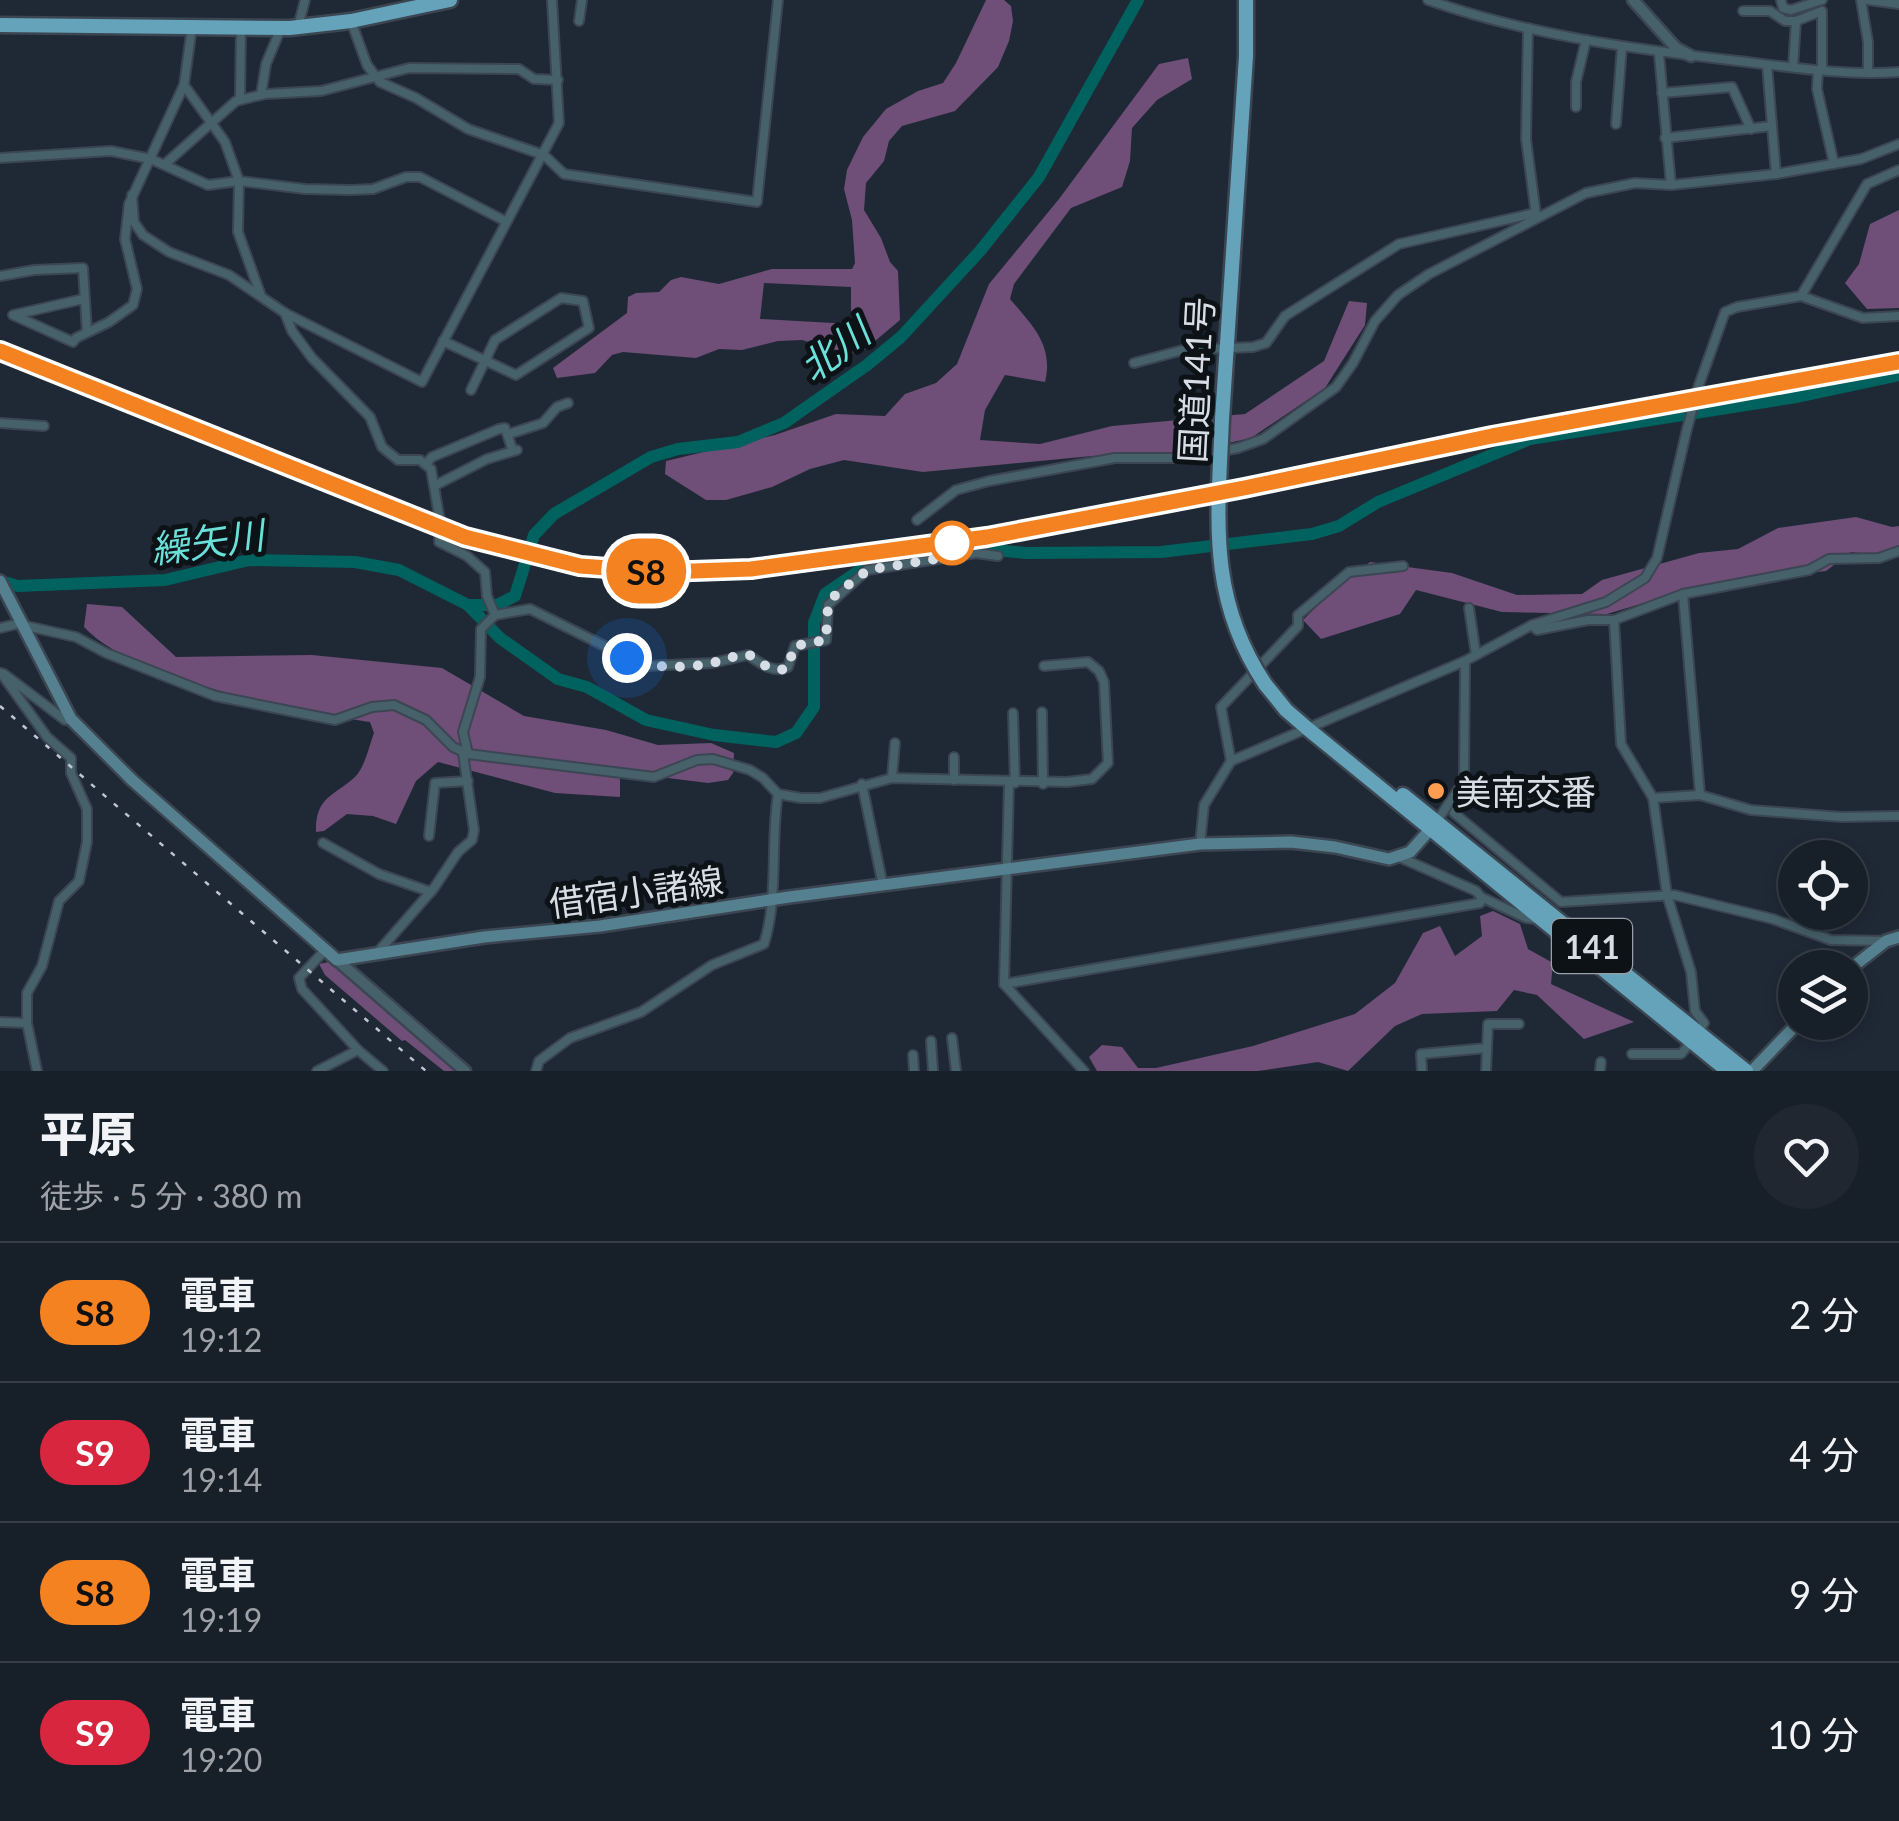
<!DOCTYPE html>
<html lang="ja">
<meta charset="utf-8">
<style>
:root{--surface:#171f28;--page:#202730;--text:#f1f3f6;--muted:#9ea2a8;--line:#363d45}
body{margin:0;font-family:Lato,"Noto Sans JP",sans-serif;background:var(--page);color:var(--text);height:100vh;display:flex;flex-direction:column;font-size:38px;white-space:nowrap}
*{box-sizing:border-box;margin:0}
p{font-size:32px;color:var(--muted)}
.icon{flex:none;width:55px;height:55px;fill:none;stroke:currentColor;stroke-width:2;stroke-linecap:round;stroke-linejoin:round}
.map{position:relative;height:1071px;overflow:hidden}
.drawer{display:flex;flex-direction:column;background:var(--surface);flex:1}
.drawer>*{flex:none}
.badge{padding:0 20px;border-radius:32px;font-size:35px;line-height:65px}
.fabs{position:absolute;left:1778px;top:840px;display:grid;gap:20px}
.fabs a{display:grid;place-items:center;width:90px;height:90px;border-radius:50%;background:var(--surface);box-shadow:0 5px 15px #0003,0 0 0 2px var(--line);font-size:50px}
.you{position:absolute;width:50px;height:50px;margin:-25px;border:8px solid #fff;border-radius:50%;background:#1a73e8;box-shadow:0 0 0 15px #1a73e833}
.map>.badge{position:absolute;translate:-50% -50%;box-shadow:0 0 0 5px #fff}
.round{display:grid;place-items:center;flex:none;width:105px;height:105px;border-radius:52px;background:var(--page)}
.summary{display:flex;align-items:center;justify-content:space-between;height:170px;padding:0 40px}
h1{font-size:48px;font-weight:800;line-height:75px}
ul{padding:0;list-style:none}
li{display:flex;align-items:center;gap:30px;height:140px;padding:0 40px;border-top:2px solid var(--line)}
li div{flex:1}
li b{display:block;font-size:38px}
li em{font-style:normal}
li .badge{min-width:110px;font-weight:700;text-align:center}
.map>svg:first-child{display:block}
.forest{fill:#6f4e78;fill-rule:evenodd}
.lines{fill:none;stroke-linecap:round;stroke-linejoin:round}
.river{stroke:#00625e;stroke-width:12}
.minor-casing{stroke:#3c4652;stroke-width:12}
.tertiary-casing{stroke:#3c4652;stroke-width:15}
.secondary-casing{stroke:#3c4652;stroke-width:16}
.trunk-casing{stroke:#3c4652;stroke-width:19}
.minor{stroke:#46616a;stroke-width:8}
.tertiary{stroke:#46616a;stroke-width:10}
.secondary{stroke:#55808f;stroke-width:11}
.trunk{stroke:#64a3b9;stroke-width:14}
.rail{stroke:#c0c7d0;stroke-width:2.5;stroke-dasharray:5 10;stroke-linecap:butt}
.minor-bridge-casing{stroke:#3c4652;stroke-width:12;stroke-linecap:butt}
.trunk-bridge-casing{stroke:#3c4652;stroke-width:19;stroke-linecap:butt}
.minor-bridge{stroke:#46616a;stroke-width:8}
.trunk-bridge{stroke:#64a3b9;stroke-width:14}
.line-casing{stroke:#fff;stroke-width:22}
.line{stroke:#f58220;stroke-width:15}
.walk{stroke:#d6dde5;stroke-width:10;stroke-dasharray:0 18}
.stop-dot{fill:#fff;stroke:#f58220;stroke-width:5}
.poi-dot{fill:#fc9d52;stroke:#0d1217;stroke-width:4}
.labels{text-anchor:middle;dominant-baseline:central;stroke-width:10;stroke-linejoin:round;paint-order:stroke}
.shield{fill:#0d1217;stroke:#9aa0a7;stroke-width:2.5}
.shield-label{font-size:32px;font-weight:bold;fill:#d6dde5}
.street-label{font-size:35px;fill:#d6dde5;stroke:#0d1217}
.poi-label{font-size:35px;fill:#d6dde5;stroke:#0d1217;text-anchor:start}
.water-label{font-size:38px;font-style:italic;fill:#6ae0d9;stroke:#0d1217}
</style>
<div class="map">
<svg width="1899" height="1071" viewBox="0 0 1899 1071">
<rect width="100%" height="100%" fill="#1f2936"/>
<g class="forest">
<path d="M986,0H1004L1011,6L1013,21L1009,41L998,67L955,111L902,126L889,141L884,161L866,183L864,210L881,238L890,262L898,271L900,320L862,352L850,354L802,340L778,341L742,350L719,349L696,358L623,352L612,355L595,373L557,378L553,368L627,313L628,297L636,293L659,292L671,280L681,277L719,284L772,269H852L855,263L852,220L844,189L847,170L863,137L886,109L918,91L943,83L956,63ZM764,283L851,287V324L760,319Z"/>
<path d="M1188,58L1192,79L1157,100L1132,128L1130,161L1122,187L1071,208L1014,284L1010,299C1032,325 1054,345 1045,382L1005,375L985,410L980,440L1040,444L1112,426L1245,414L1324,361L1349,301L1367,303L1365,325L1325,388L1251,438L1182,453L1092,456L923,472L844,460L810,469L772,487L726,500H706L665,474L666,461L775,435L836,414L885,416L905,394L936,383L957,364L989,284L1059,199L1159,64Z"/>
<polygon points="1899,210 1899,308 1867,309 1845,283 1859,264 1870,224"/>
<polygon points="1856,517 1892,527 1899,526 1899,557 1851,552 1826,571 1704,585 1607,614 1502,612 1416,590 1400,614 1321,639 1303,620 1333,590 1370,562 1452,573 1517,595 1582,594 1602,580 1699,553 1738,549 1778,528"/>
<path d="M87,604L122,607L176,657L312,655L442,668L524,716L606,730L658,745L711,743L734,753L733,773L728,780L708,783L620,772V797L555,793L438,762L416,781L396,824L373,816L347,814L324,831L316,832C315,797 334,796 355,777C365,767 369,746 374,733L370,722C297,710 133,681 84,627Z"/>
<polygon points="1493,911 1520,924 1528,949 1553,963 1551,984 1634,1022 1584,1039 1537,995 1514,990 1497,1011 1422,1014 1395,1026 1348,1071 1318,1062 1258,1071 1097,1071 1089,1057 1102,1045 1122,1047 1138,1068 1156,1068 1253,1046 1355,1014 1395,983 1423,933 1440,926 1455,956 1482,936 1480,916"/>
<polygon points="329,962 333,964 456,1071 444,1071 405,1040 402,1041 325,975 319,964"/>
</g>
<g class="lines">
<g class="river">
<polyline points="0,581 18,586 165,580 249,560 355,562 399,570 468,605 500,638 558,679 587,687 646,720 714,735 776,742 796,733 814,707 814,623 825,594 866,566 975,548 1026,553 1161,552 1312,534 1339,526 1378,502 1530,439 1797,397 1899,375"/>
<polyline points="468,605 497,605 515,596 534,535 554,514 651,457 678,449 738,442 784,423 867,365 901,337 980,251 1039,177 1138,0"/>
</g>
<g class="minor-casing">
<g id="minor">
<path d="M1428,0C1528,35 1633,49 1738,61C1790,67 1846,76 1899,72"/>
<polyline points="1781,0 1783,8 1791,10 1822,0"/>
<polyline points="1861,0 1868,42 1868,73"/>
<polyline points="1868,0 1899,4"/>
<polyline points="1743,11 1770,11 1785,21 1796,21 1822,11 1822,70"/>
<polyline points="351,21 367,65 380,82 416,98 468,129 544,155 564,174 757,202 778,0"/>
<polyline points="579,21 582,0"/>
<polyline points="298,27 305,0"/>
<polyline points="1528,28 1526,139 1536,215"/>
<polyline points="1659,54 1671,185"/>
<polyline points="1767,65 1776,174"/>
<polyline points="1793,67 1796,21"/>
<polyline points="1818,70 1817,89 1834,164"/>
<polyline points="184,85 225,142 239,181 238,232 261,296"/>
<polyline points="1662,93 1732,87 1751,129"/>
<polyline points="261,95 266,64 281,28"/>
<polyline points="240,100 241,27"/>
<polyline points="1576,107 1576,82 1586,40"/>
<polyline points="1616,124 1622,46"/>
<polyline points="1665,138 1772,126"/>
<polyline points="0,158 111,151 151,159 208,185 239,181 305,189 351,190 373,189 406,177 420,177 505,221"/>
<polyline points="165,164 236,101 265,94 321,91 409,68 519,69 534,79 558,80"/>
<polyline points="132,195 134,222 143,235 169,252 229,275 285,313 422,382 559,123 552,0"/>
<polyline points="0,276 34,270 83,268 87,332"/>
<polyline points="1801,296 1863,318 1899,316"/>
<polyline points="83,299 13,315 73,342 76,338 109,322 133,305 137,289 125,239 129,204 184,85 192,27"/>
<polyline points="285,313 292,331 312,358 370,417 382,447 398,460 420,460 431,469 440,521"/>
<polyline points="443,341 516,375 589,328 583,301 561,298 495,340 471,390"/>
<polyline points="1134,363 1183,350 1253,347 1266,343 1285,316 1399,244 1535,213"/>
<polyline points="1699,385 1725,312 1737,307 1801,296 1867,184 1899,170"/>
<polyline points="0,423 44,426"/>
<polyline points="509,434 543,423 557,407 568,403"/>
<polyline points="426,464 432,457 499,429 505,428 513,451"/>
<polyline points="434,486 487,459 517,450"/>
<polyline points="917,520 956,490 989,481 1115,458 1181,458 1206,454 1238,448 1263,439 1336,387 1353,363 1375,321 1398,295 1429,274 1586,193 1635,183 1671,185 1776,174 1861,159 1899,144"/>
<polyline points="440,533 439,542 467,556 485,572 487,596 495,615 481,629 480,677 463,732 468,754"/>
<polyline points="1683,594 1700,795"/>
<polyline points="1469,608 1476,655"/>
<path d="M495,615L530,609L645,666L712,663L748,655C761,663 772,674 788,667L795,646L826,640L828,605L867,570L976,553L998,556"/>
<polyline points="1614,620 1621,744 1653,798 1667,895 1691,972 1695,1011 1704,1023 1698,1032"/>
<polyline points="1532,625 1537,630 1588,620 1614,620 1683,594 1809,570 1829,559 1879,558 1899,551"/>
<polyline points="0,628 17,624 76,637 106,653 215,696 335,720 372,707 394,705 426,720 453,747 468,754 654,777 697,760 713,759 750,770 763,778 778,794 801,798 820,798 892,778 1067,782 1092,779 1108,763 1104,682 1099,671 1088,662 1044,666"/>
<polyline points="1,673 47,737 71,758 71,773 87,809 87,842 79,881 59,901 42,966 27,993 27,1023 37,1071"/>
<polyline points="4,674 65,720 71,719"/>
<polyline points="1042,712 1043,784"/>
<polyline points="1013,713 1015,783"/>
<polyline points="954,757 954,780"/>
<polyline points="1231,761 1221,707 1298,626 1298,615 1349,572 1403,566"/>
<polyline points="892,778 895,743"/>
<polyline points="1464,781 1468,786 1454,813 1561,902 1674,895 1773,919 1831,940 1886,941"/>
<polyline points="1009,783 1004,984 1084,1071"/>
<polyline points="862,784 883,886"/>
<polyline points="1653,798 1700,795 1751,810 1842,817 1899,816"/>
<polyline points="1437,821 1464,781 1465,661 1532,625 1606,602 1645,578 1657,558 1687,429"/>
<polyline points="429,836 435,783 468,781"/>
<polyline points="323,843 379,874 431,892"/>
<polyline points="1200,844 1204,805 1231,761 1465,661"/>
<polyline points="1481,897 1526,918 1537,919"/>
<polyline points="326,949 299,978 302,989 358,1050 383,1071"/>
<polyline points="378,952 434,888 458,852 472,840 474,830 463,753"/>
<polyline points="1004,984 1480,903 1481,897 1476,891 1399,857"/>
<polyline points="0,1022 27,1023"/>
<polyline points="952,1038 956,1071"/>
<polyline points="931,1041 933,1071"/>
<polyline points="1632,1054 1681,1054 1691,1042"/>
<polyline points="913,1055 914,1071"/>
<polyline points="317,1071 358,1050"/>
<path d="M536,1071L539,1061L570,1038L641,1012L712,965L764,944C779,896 770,843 778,794"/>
<polyline points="1422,1071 1421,1054 1487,1048"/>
<polyline points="1486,1071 1488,1024 1519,1024"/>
<polyline points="1600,1071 1601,1062"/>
</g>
</g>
<g class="tertiary-casing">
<g id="tertiary">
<polyline points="1633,0 1676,48 1691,56"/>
<polyline points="337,960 465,1071"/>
</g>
</g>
<g class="secondary-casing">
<g id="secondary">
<polyline points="0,581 71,719 132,780 337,960 484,937 600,926 789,897 1200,844 1291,842 1335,847 1389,859 1410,852 1435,824"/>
<polyline points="1850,969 1886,941 1899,937"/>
<polyline points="1752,1071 1799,1022"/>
</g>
</g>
<g class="trunk-casing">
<g id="trunk">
<polyline points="0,25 290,28 351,21 450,0"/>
<polyline points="1222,419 1246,56 1246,0"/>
<polyline points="1265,684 1286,710 1308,729 1728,1071"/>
<polyline points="1403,795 1746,1071"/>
</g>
</g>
<use href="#minor" class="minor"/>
<use href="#tertiary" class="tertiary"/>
<use href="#secondary" class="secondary"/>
<use href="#trunk" class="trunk"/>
<g class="rail">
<polyline points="0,351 465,537 580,565 664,572 751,569 987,537 1244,488 1492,436 1899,362"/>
<polyline points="0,706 426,1071"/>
</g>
<g class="minor-bridge-casing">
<polyline id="minor-bridge" points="1687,429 1699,385"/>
</g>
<g class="trunk-bridge-casing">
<path id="trunk-bridge" d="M1222,419C1218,518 1207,597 1265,684"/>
</g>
<use href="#minor-bridge" class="minor-bridge"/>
<use href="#trunk-bridge" class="trunk-bridge"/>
</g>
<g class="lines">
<g class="line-casing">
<polyline id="line" points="0,351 465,537 580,566 664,572 751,569 987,537 1244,488 1492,436 1899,362"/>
</g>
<use href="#line" class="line"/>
<path class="walk" d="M627,658C652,669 689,669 716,662C727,659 736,655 748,654C762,663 772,674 788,668L794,646L826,640L828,605L836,594L868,570L954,556L952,543"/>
</g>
<circle class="stop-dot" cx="952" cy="543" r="20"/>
<circle class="poi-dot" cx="1436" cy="791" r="10"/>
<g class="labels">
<rect class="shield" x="1552" y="919" width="80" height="54" rx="8"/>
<g class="shield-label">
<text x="1592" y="946">141</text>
</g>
<g class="street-label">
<text transform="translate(1195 380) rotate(-87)">国道141号</text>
<text transform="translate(636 891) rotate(-8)">借宿小諸線</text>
</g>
<g class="poi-label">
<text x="1456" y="791">美南交番</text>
</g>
<g class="water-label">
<text transform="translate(834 349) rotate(-37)">北川</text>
<text transform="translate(207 541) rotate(-8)">繰矢川</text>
</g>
</g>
</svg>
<div class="fabs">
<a><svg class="icon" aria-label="locate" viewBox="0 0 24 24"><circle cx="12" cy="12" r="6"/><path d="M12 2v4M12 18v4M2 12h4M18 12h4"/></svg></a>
<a><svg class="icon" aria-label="layers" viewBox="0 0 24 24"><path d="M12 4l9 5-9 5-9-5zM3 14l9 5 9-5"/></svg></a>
</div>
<div class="you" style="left:627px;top:658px"></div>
<b class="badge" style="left:646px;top:571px;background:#f58220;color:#111">S8</b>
</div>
<section class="drawer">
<div class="summary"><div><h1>平原</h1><p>徒歩 · 5 分 · 380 m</p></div><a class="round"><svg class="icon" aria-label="heart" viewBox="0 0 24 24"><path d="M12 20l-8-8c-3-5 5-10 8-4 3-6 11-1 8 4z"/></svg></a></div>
<ul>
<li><span class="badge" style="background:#f58220;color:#111">S8</span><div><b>電車</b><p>19:12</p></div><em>2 分</em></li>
<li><span class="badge" style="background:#d7263d;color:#fff">S9</span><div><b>電車</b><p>19:14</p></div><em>4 分</em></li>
<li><span class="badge" style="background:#f58220;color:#111">S8</span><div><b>電車</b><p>19:19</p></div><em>9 分</em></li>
<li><span class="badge" style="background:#d7263d;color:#fff">S9</span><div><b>電車</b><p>19:20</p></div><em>10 分</em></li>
</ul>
</section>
